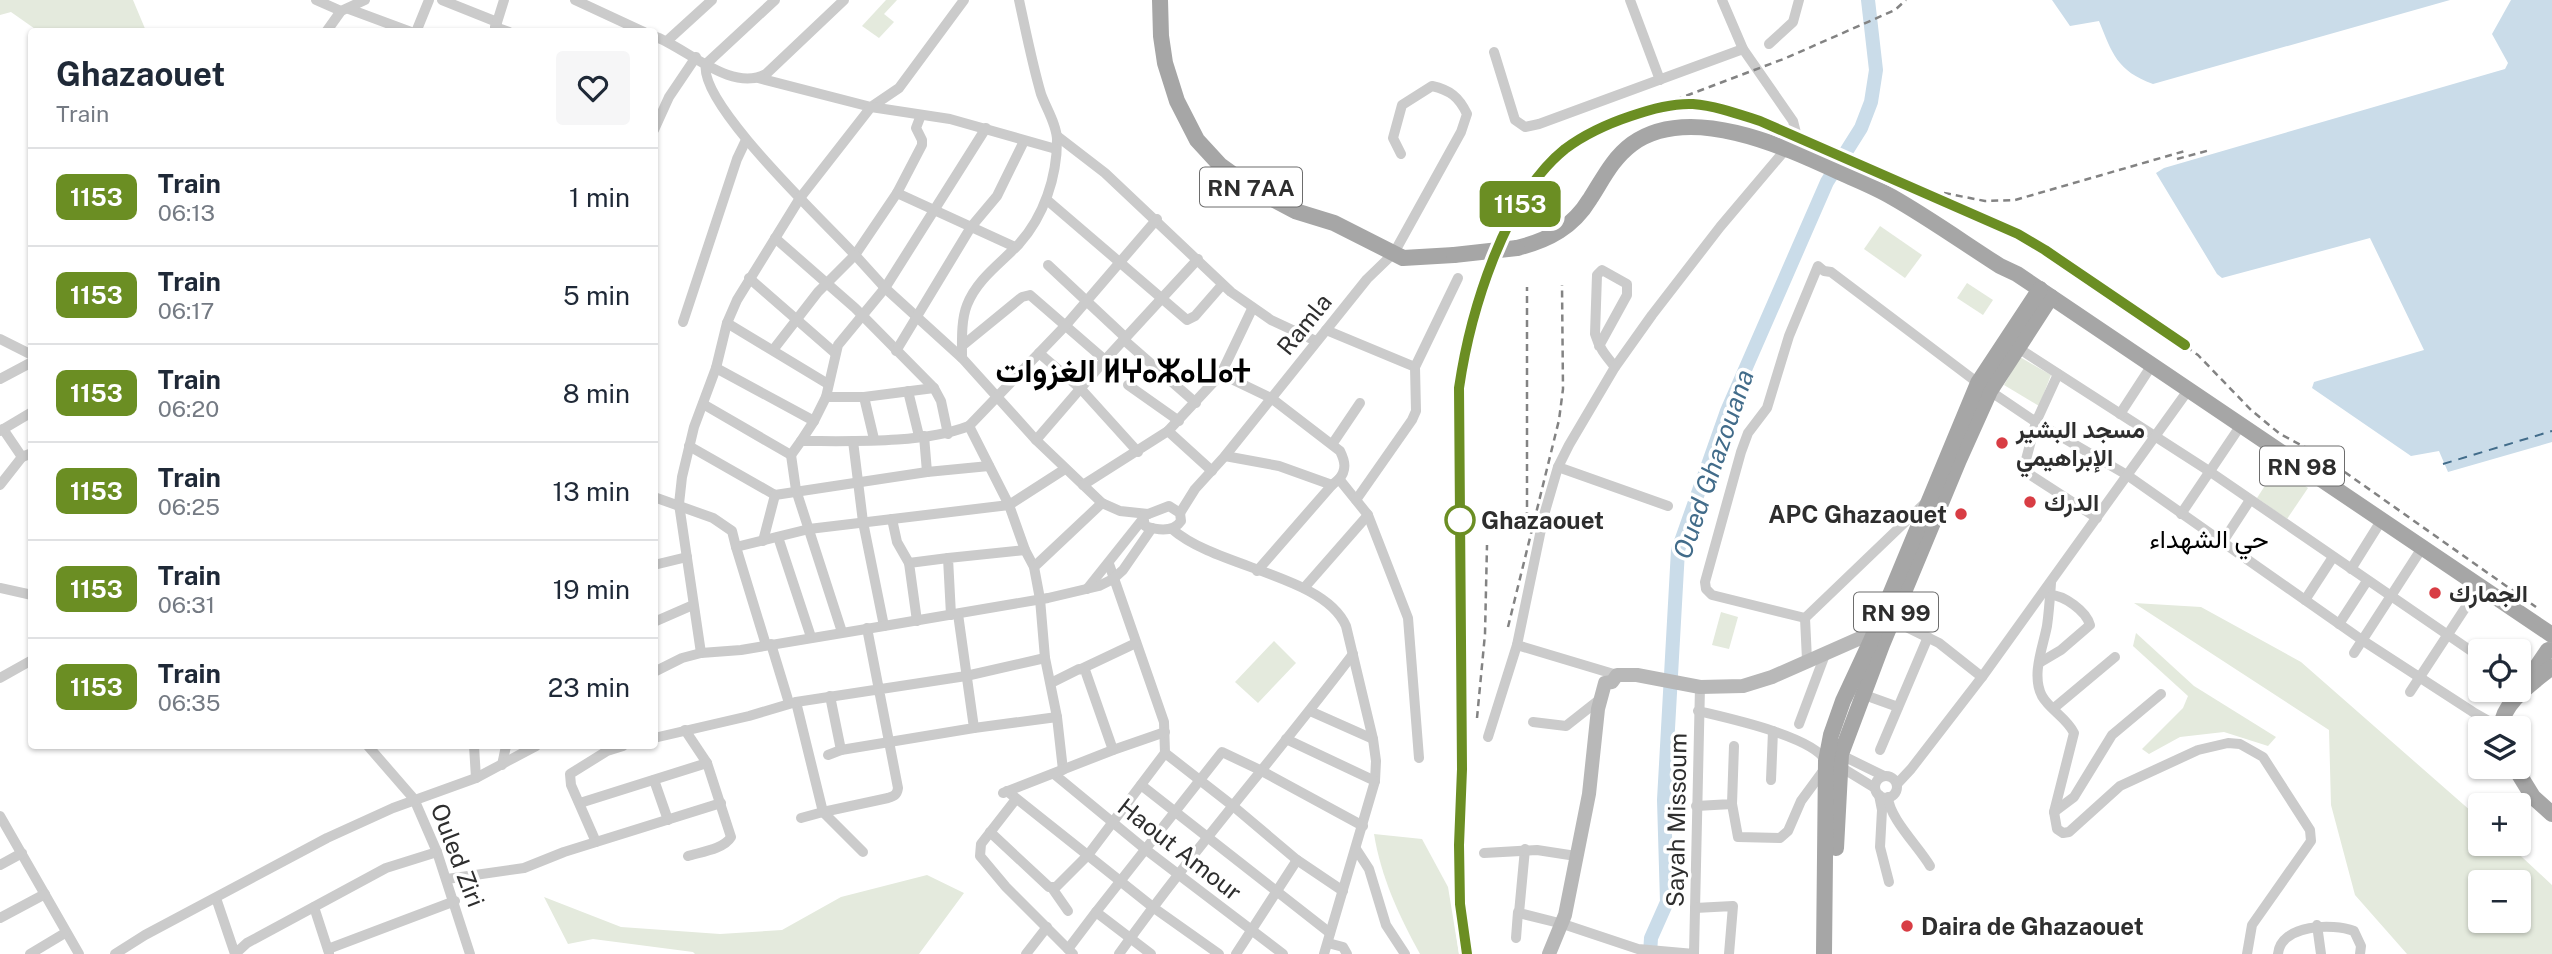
<!DOCTYPE html>
<meta charset="utf-8">
<style>
:root{--surface:#fff;--page:#f6f6f7;--text:#1f2937;--muted:#747a83;--line:#e0e1e3}
body{margin:0;font-family:"Public Sans",Vazirmatn,"Noto Sans Tifinagh",sans-serif;background:var(--page);color:var(--text);height:100vh;display:flex;flex-direction:column;font-size:26px;white-space:nowrap}
*{box-sizing:border-box;margin:0}
p{font-size:23px;color:var(--muted)}
.icon{flex:none;width:38px;height:38px;fill:none;stroke:currentColor;stroke-width:2;stroke-linecap:round;stroke-linejoin:round}
.map{position:relative;flex:1;overflow:hidden}
.sheet{position:absolute;left:28px;top:28px;width:630px;height:721px;display:flex;flex-direction:column;background:var(--surface);border-radius:7px;box-shadow:0 2px 5px #0004}
.sheet>*{flex:none}
.badge{padding:0 14px;border-radius:10px;font-size:24px;line-height:46px}
.tools{position:absolute;left:2468px;top:639px;display:grid;gap:14px}
.tools a{display:grid;place-items:center;width:63px;height:63px;border-radius:7px;background:var(--surface);box-shadow:0 2px 5px #0004;font-size:35px}
.map>.badge{position:absolute;translate:-50% -50%;box-shadow:0 0 0 4px #fff}
.round{display:grid;place-items:center;flex:none;width:74px;height:74px;border-radius:7px;background:var(--page)}
.overview{display:flex;align-items:center;justify-content:space-between;height:119px;padding:0 28px}
h1{font-size:33px;font-weight:700;line-height:52px}
ul{padding:0;list-style:none}
li{display:flex;align-items:center;gap:21px;height:98px;padding:0 28px;border-top:2px solid var(--line)}
li div{flex:1}
li b{display:block;font-size:26px}
li em{font-style:normal}
li .badge{min-width:77px;font-weight:700;text-align:center}
.map>svg:first-child{display:block}
.green{fill:#e4eadd;fill-rule:evenodd}
.water{fill:#cadce9}
.lines{fill:none;stroke-linecap:round;stroke-linejoin:round}
.river{stroke:#cadce9;stroke-width:14}
.ferry{stroke:#426c8a;stroke-width:2;stroke-dasharray:9 7;stroke-linecap:butt}
.minor{stroke:#cbcbcb;stroke-width:10}
.secondary{stroke:#b8b8b8;stroke-width:14}
.primary{stroke:#a6a6a6;stroke-width:16}
.rail{stroke:#838383;stroke-width:2.5;stroke-dasharray:7 5;stroke-linecap:butt}
.primary-bridge{stroke:#a6a6a6;stroke-width:16}
.line-casing{stroke:#fff;stroke-width:16}
.line{stroke:#6b8e23;stroke-width:10}
.poi-dot{fill:#d83d44;stroke:#fff;stroke-width:2.5}
.stop-dot{fill:#fff;stroke:#6b8e23;stroke-width:3.5}
.labels{text-anchor:middle;dominant-baseline:central;stroke-width:7;stroke-linejoin:round;paint-order:stroke}
.shield{fill:#fff;stroke:#6d6d6d;stroke-width:2}
.shield-label{font-size:23px;font-weight:bold;fill:#2e2e2e}
.street-label{font-size:24px;fill:#2e2e2e;stroke:#fff}
.poi-label{font-size:24px;font-weight:bold;fill:#2e2e2e;stroke:#fff;text-anchor:start}
.stop-label{font-size:24px;font-weight:bold;fill:#2e2e2e;stroke:#fff;text-anchor:start}
.water-label{font-size:26px;font-style:italic;fill:#426c8a;stroke:#fff}
.neighbourhood-label{font-size:26px;fill:#000;stroke:#fff}
.district-label{font-size:32px;font-weight:bold;fill:#000;stroke:#fff}
</style>
<div class="map">
<svg width="2552" height="954" viewBox="0 0 2552 954">
<rect width="100%" height="100%" fill="#fff"/>
<g class="green">
<polygon points="0,0 133,0 146,31 38,31 11,12 0,15"/>
<polygon points="886,0 897,0 884,14 894,22 879,38 862,26"/>
<polygon points="1880,226 1922,255 1905,278 1864,249"/>
<polygon points="1967,283 1993,300 1983,315 1957,298"/>
<polygon points="2020,357 2051,375 2039,406 2004,385"/>
<polygon points="2277,467 2308,488 2287,519 2257,498"/>
<path d="M2134,603L2201,607L2301,662L2480,819V844H2508L2552,885V954H2407L2355,895L2331,805L2329,730ZM2480,882H2518V920H2480Z"/>
<polygon points="1721,612 1738,617 1729,649 1712,645"/>
<polygon points="2136,633 2194,686 2276,737 2268,746 2224,732 2180,737 2149,754 2142,749 2183,708 2188,696 2133,646"/>
<polygon points="1274,641 1296,663 1258,703 1235,682"/>
<path d="M1374,834L1422,839L1448,887L1459,954H1420C1399,916 1381,877 1374,834Z"/>
<polygon points="927,875 964,893 919,954 695,954 693,952 593,939 568,944 544,897 621,927 720,934 782,930 841,897"/>
</g>
<g class="water">
<path d="M2052,0H2450L2153,84C2117,71 2112,53 2099,21L2070,26Z"/>
<polygon points="2511,0 2552,0 2552,442 2448,472 2439,451 2411,456 2312,388 2314,382 2424,350 2370,238 2222,278 2217,274 2156,173 2164,168 2505,69 2508,63 2492,34"/>
</g>
<g class="lines">
<polyline class="river" points="1650,954 1651,938 1667,902 1664,800 1678,550 1727,411 1827,182 1861,128 1871,102 1876,70 1868,0"/>
<polyline class="ferry" points="2443,464 2552,431"/>
<g class="minor">
<polyline points="316,0 341,11"/>
<polyline points="442,0 497,22"/>
<polyline points="575,0 644,32"/>
<path d="M775,0L706,64C697,103 826,223 855,255L897,193"/>
<polyline points="1630,0 1660,80"/>
<polyline points="1722,0 1743,49 1793,121 1797,137 1788,150"/>
<polyline points="349,9 411,32"/>
<polyline points="495,27 509,32"/>
<polyline points="326,32 341,11 365,0"/>
<polyline points="416,32 429,0"/>
<polyline points="494,32 504,0"/>
<path d="M654,36C687,48 731,93 766,74L844,0"/>
<polyline points="667,41 712,0"/>
<polyline points="1769,44 1793,22 1799,0"/>
<polyline points="1494,52 1515,120 1525,127 1539,124 1743,49"/>
<polyline points="758,78 871,107 899,88 964,0"/>
<polyline points="921,115 916,128 922,140 922,145 897,193 1015,247"/>
<polyline points="654,130 669,97 696,57"/>
<polyline points="1057,136 1105,173 1231,292 1271,320 1316,341"/>
<polyline points="1047,200 1187,320 1195,316 1222,285"/>
<polyline points="775,238 855,308 934,388 941,401 948,434"/>
<polyline points="1048,265 1126,338"/>
<polyline points="749,278 835,353"/>
<path d="M1252,309L1221,374L1271,398L1340,451C1345,461 1347,470 1339,479L1368,515L1408,618L1419,758"/>
<polyline points="683,322 737,159 746,140"/>
<polyline points="727,323 828,384"/>
<polyline points="1326,330 1415,367"/>
<polyline points="0,339 32,355"/>
<polyline points="1124,340 1196,403"/>
<polyline points="962,346 1022,297 1030,295 1105,360"/>
<path d="M1599,346L1627,295V284L1602,270L1597,275L1595,334C1599,348 1606,356 1615,367"/>
<polyline points="2015,346 2209,471 2480,657"/>
<polyline points="773,350 818,292 855,255 885,288 962,358 1036,440 1102,503 1120,511 1148,514"/>
<polyline points="896,351 971,227 997,196 1024,141"/>
<polyline points="1039,353 1081,389 1138,452"/>
<path d="M962,358C962,341 961,320 967,305C977,279 1001,263 1019,244C1044,216 1057,177 1057,140C1057,125 1046,108 1041,94C1032,63 1026,32 1019,0"/>
<polyline points="716,368 814,421"/>
<polyline points="2058,374 2036,422 2024,467 2029,474 2097,518"/>
<polyline points="0,379 32,362"/>
<polyline points="1128,385 1179,421"/>
<polyline points="908,391 919,436"/>
<polyline points="826,397 864,397 934,388"/>
<polyline points="864,397 874,439"/>
<path d="M703,404L791,455L801,441C852,441 922,444 969,426L1009,505L1025,550L1034,567"/>
<polyline points="2120,414 2148,371"/>
<polyline points="969,426 1066,325 1157,219"/>
<polyline points="3,429 22,457"/>
<polyline points="0,431 32,412"/>
<polyline points="1168,431 1221,374"/>
<polyline points="924,436 927,472"/>
<polyline points="1036,440 1105,360 1198,259"/>
<polyline points="801,441 814,421 826,397 838,345 885,288 986,128"/>
<polyline points="853,441 863,522 884,626"/>
<polyline points="1333,443 1360,403"/>
<polyline points="689,446 775,495 927,472 989,466"/>
<polyline points="791,455 796,490 842,632"/>
<polyline points="1225,456 1279,466 1332,485 1339,479"/>
<polyline points="1558,467 1668,506"/>
<polyline points="0,485 22,457 32,453"/>
<polyline points="1083,485 1168,431 1212,471"/>
<polyline points="654,497 713,518 732,531 736,547 809,529 1009,505 1065,469"/>
<polyline points="1356,500 1412,420 1416,411 1415,367 1458,278"/>
<path d="M1169,506L1180,513L1181,521C1173,533 1157,530 1145,526L1143,516Z"/>
<path d="M1180,513L1195,489L1225,456L1367,279L1394,253L1461,132L1467,114C1459,97 1450,90 1432,86L1402,105L1393,138L1401,154"/>
<polyline points="2181,514 2241,425"/>
<polyline points="892,519 897,542 909,563"/>
<path d="M1172,529C1216,568 1324,575 1346,626L1373,739L1376,761L1375,781L1324,954"/>
<polyline points="778,537 811,637"/>
<polyline points="763,541 775,495"/>
<polyline points="2222,543 2250,500"/>
<polyline points="736,547 766,645"/>
<polyline points="1109,564 1164,722 1165,753 1233,806 1297,860 1343,891"/>
<polyline points="654,565 687,557"/>
<polyline points="2351,569 2381,521"/>
<polyline points="1257,571 1332,485"/>
<path d="M2051,583C2050,597 2049,612 2047,626C2043,647 2031,675 2042,696C2050,710 2067,718 2074,733L2054,812L2057,829L2063,833L2069,832L2120,786L2198,750L2228,743L2240,744L2263,757L2310,830L2311,841L2252,925L2247,954"/>
<polyline points="0,588 32,595"/>
<polyline points="1304,588 1368,515"/>
<polyline points="1087,589 1142,520"/>
<polyline points="2305,600 2333,557"/>
<polyline points="951,615 948,558 1025,550"/>
<polyline points="1805,618 1712,595 1706,589 1705,582 1741,452 1748,433 1767,408 1789,336 1818,266 1824,271 1831,272 1978,383 2036,422 2127,475 2362,640 2473,712 2501,728"/>
<polyline points="1892,620 1939,643 1982,677"/>
<polyline points="917,621 909,563 948,558"/>
<polyline points="654,622 693,605"/>
<polyline points="2339,624 2367,581"/>
<path d="M867,628L898,788C897,795 894,796 888,798L823,812L796,702L966,676L1045,658"/>
<polyline points="771,644 789,703"/>
<polyline points="701,653 679,504 682,477 694,427 716,368 727,323 737,300 800,198 871,107 950,119 1056,149"/>
<polyline points="2354,653 2422,548"/>
<polyline points="1807,660 1805,618 1925,503"/>
<path d="M2039,663L2061,650L2090,625C2086,611 2064,595 2050,595"/>
<polyline points="1081,669 1136,643"/>
<polyline points="654,672 682,658 701,653 741,650 884,626 1048,598 1099,586 1113,579 1123,570 1152,528"/>
<polyline points="1617,675 1517,645 1544,515 1558,467 1569,445 1615,367 1652,315 1720,227 1786,149"/>
<polyline points="0,678 32,660"/>
<polyline points="1051,683 1079,669 1085,670 1113,750 1165,732"/>
<polyline points="2410,692 2479,587"/>
<polyline points="1859,693 1898,707"/>
<polyline points="830,696 841,750"/>
<polyline points="2054,708 2115,657"/>
<polyline points="1310,711 1373,739"/>
<path d="M1698,711C1727,718 1812,736 1826,761L1839,766L1875,788"/>
<polyline points="1533,722 1566,726 1599,700"/>
<polyline points="1799,724 1826,652"/>
<polyline points="974,728 1057,717"/>
<path d="M685,730L707,763L731,837C724,849 701,852 688,856"/>
<polyline points="1488,737 1517,645"/>
<polyline points="654,738 749,716 796,702"/>
<polyline points="1286,739 1375,781"/>
<polyline points="368,746 414,799 437,852 470,954"/>
<polyline points="474,746 476,778"/>
<polyline points="1880,750 1928,637"/>
<polyline points="1837,753 1884,776"/>
<polyline points="828,755 841,750 974,728 958,614"/>
<polyline points="502,765 506,746"/>
<polyline points="1063,770 1057,717 1045,658 1040,599 1034,567 1102,503"/>
<polyline points="1054,774 1145,849 1283,954"/>
<circle cx="1886" cy="787" r="11"/>
<polyline points="654,780 668,820"/>
<polyline points="1771,780 1773,731"/>
<polyline points="1897,784 1911,769 1982,677 2189,389"/>
<polyline points="1141,785 1330,933"/>
<polyline points="1007,791 1154,908 1219,954"/>
<polyline points="1003,793 1113,750"/>
<polyline points="1879,795 1882,810 1880,847 1889,882"/>
<path d="M1888,797C1889,818 1919,847 1930,866"/>
<polyline points="1016,799 981,844 980,856 1006,887 1073,954"/>
<polyline points="580,803 707,763"/>
<polyline points="1732,804 1738,837 1780,838 1788,831 1801,801 1826,767"/>
<polyline points="1696,806 1732,804 1734,746"/>
<polyline points="2054,812 2074,797 2112,735 2161,694"/>
<polyline points="0,816 79,954"/>
<polyline points="801,818 823,812 863,852"/>
<polyline points="990,832 1049,887 1056,887 1088,855 1165,753"/>
<polyline points="596,842 571,785 570,774 607,751 623,746"/>
<polyline points="1356,849 1369,869 1386,925 1405,954"/>
<polyline points="1525,849 1519,913 1563,924 1638,949 1694,954 1700,687"/>
<polyline points="1484,853 1537,850 1576,856"/>
<polyline points="0,865 22,853"/>
<polyline points="447,879 524,868 564,852 721,803"/>
<polyline points="1052,888 1068,911"/>
<polyline points="216,898 235,954 247,943 386,868 437,852"/>
<polyline points="314,907 329,953"/>
<polyline points="1695,908 1733,906 1729,954"/>
<polyline points="0,918 45,894"/>
<polyline points="2317,925 2321,954"/>
<polyline points="1516,938 1518,912"/>
<polyline points="1328,943 1343,947 1347,954"/>
<polyline points="328,949 455,901"/>
<polyline points="1068,949 1096,912"/>
<polyline points="30,954 65,933"/>
<polyline points="115,954 145,935 327,838 393,808 476,778 536,746"/>
<polyline points="1026,954 1047,927"/>
<path d="M1119,954C1192,851 1277,755 1353,654"/>
<polyline points="1151,954 1096,912 1222,752 1260,770 1363,826"/>
<polyline points="1236,954 1297,860"/>
<path d="M2278,954C2281,924 2333,923 2354,931L2361,946L2360,954"/>
</g>
<polyline class="secondary" points="1549,954 1565,915 1589,794 1598,709 1605,683 1612,682 1617,675 1637,675 1700,687 1743,686 1772,677 1874,632 1880,633"/>
<g class="primary">
<polyline points="1160,0 1161,36 1165,63 1177,101 1197,140 1220,165 1252,188 1295,211 1334,223 1403,258 1454,255"/>
<path d="M1517,248C1549,240 1573,227 1590,199C1603,179 1612,159 1632,144C1689,103 1783,146 1839,172C1857,180 1875,187 1892,197C1929,218 1964,243 2000,266L2017,274L2552,635"/>
<polyline points="2529,678 2548,650"/>
<path d="M2501,728C2502,702 2534,682 2552,667"/>
<polyline points="2514,766 2533,797 2552,814"/>
<polyline points="1836,848 1841,754 1882,645 1959,460 1990,391 2051,297"/>
<polyline points="1824,954 1826,761 1831,735 1843,701 1870,643 1978,383 2040,289"/>
</g>
<g class="rail">
<polyline points="1675,100 1786,58 1895,10 1906,0"/>
<polyline points="2177,159 2210,150"/>
<polyline points="1944,193 1985,201 2015,200 2185,151"/>
<polyline points="1527,531 1527,287"/>
<polyline points="1508,627 1559,420 1563,389 1562,285"/>
<polyline points="1477,718 1485,634 1487,545"/>
<path d="M1467,954L1460,904L1459,845L1462,769L1459,388C1470,313 1503,199 1565,150C1584,134 1607,124 1630,116C1650,109 1671,103 1693,104C1750,107 1815,144 1866,167C1926,194 1987,218 2045,249L2198,355L2251,410L2280,434L2322,456L2536,607"/>
</g>
<polyline class="primary-bridge" points="1454,255 1517,248"/>
</g>
<g class="lines">
<g class="line-casing">
<path id="line" d="M1467,954L1460,904L1459,845L1462,769L1459,388C1470,313 1504,198 1565,149C1585,134 1607,124 1631,116C1651,109 1672,103 1693,104C1716,106 1738,114 1760,121L2018,234L2045,250L2185,345"/>
</g>
<use href="#line" class="line"/>
</g>
<g class="poi-dot">
<circle cx="2002" cy="443" r="7"/>
<circle cx="2030" cy="502" r="7"/>
<circle cx="1961" cy="514" r="7"/>
<circle cx="2435" cy="593" r="7"/>
<circle cx="1907" cy="926" r="7"/>
</g>
<circle class="stop-dot" cx="1460" cy="520" r="14"/>
<g class="labels">
<g class="shield">
<rect x="1200" y="167.5" width="102" height="39" rx="5"/>
<rect x="2260" y="446.5" width="84" height="39" rx="5"/>
<rect x="1854" y="592.5" width="84" height="39" rx="5"/>
</g>
<g class="shield-label">
<text x="1251" y="187">RN 7AA</text>
<text x="2302" y="466">RN 98</text>
<text x="1896" y="612">RN 99</text>
</g>
<g class="street-label">
<text transform="translate(1304 324) rotate(-51)">Ramla</text>
<text transform="translate(1676 820) rotate(-89)">Sayah Missoum</text>
<text transform="translate(1180 849) rotate(38)">Haout Amour</text>
<text transform="translate(458 855) rotate(69)">Ouled Ziri</text>
</g>
<g class="poi-label">
<text x="2016" y="429">مسجد البشير<tspan x="2016" dy="28">الإبراهيمي</tspan></text>
<text x="2044" y="502">الدرك</text>
<text x="1947" y="514" text-anchor="end">APC Ghazaouet</text>
<text x="2449" y="593">الجمارك</text>
<text x="1921" y="926">Daira de Ghazaouet</text>
</g>
<g class="stop-label">
<text x="1481" y="520">Ghazaouet</text>
</g>
<g class="water-label">
<text transform="translate(1713 464) rotate(-71)">Oued Ghazouana</text>
</g>
<g class="neighbourhood-label">
<text x="2209" y="538">حي الشهداء</text>
</g>
<g class="district-label">
<text x="1123" y="370">الغزوات ⵍⵖⴰⵣⴰⵡⴰⵜ</text>
</g>
</g>
</svg>
<div class="tools">
<a><svg class="icon" aria-label="locate" viewBox="0 0 24 24"><circle cx="12" cy="12" r="6"/><path d="M12 2v4M12 18v4M2 12h4M18 12h4"/></svg></a>
<a><svg class="icon" aria-label="layers" viewBox="0 0 24 24"><path d="M12 4l9 5-9 5-9-5zM3 14l9 5 9-5"/></svg></a>
<a>+</a>
<a>−</a>
</div>
<b class="badge" style="left:1520px;top:204px;background:#6b8e23;color:#fff">1153</b>
<section class="sheet">
<div class="overview"><div><h1>Ghazaouet</h1><p>Train</p></div><a class="round"><svg class="icon" aria-label="heart" viewBox="0 0 24 24"><path d="M12 20l-8-8c-3-5 5-10 8-4 3-6 11-1 8 4z"/></svg></a></div>
<ul>
<li><span class="badge" style="background:#6b8e23;color:#fff">1153</span><div><b>Train</b><p>06:13</p></div><em>1 min</em></li>
<li><span class="badge" style="background:#6b8e23;color:#fff">1153</span><div><b>Train</b><p>06:17</p></div><em>5 min</em></li>
<li><span class="badge" style="background:#6b8e23;color:#fff">1153</span><div><b>Train</b><p>06:20</p></div><em>8 min</em></li>
<li><span class="badge" style="background:#6b8e23;color:#fff">1153</span><div><b>Train</b><p>06:25</p></div><em>13 min</em></li>
<li><span class="badge" style="background:#6b8e23;color:#fff">1153</span><div><b>Train</b><p>06:31</p></div><em>19 min</em></li>
<li><span class="badge" style="background:#6b8e23;color:#fff">1153</span><div><b>Train</b><p>06:35</p></div><em>23 min</em></li>
</ul>
</section>
</div>
